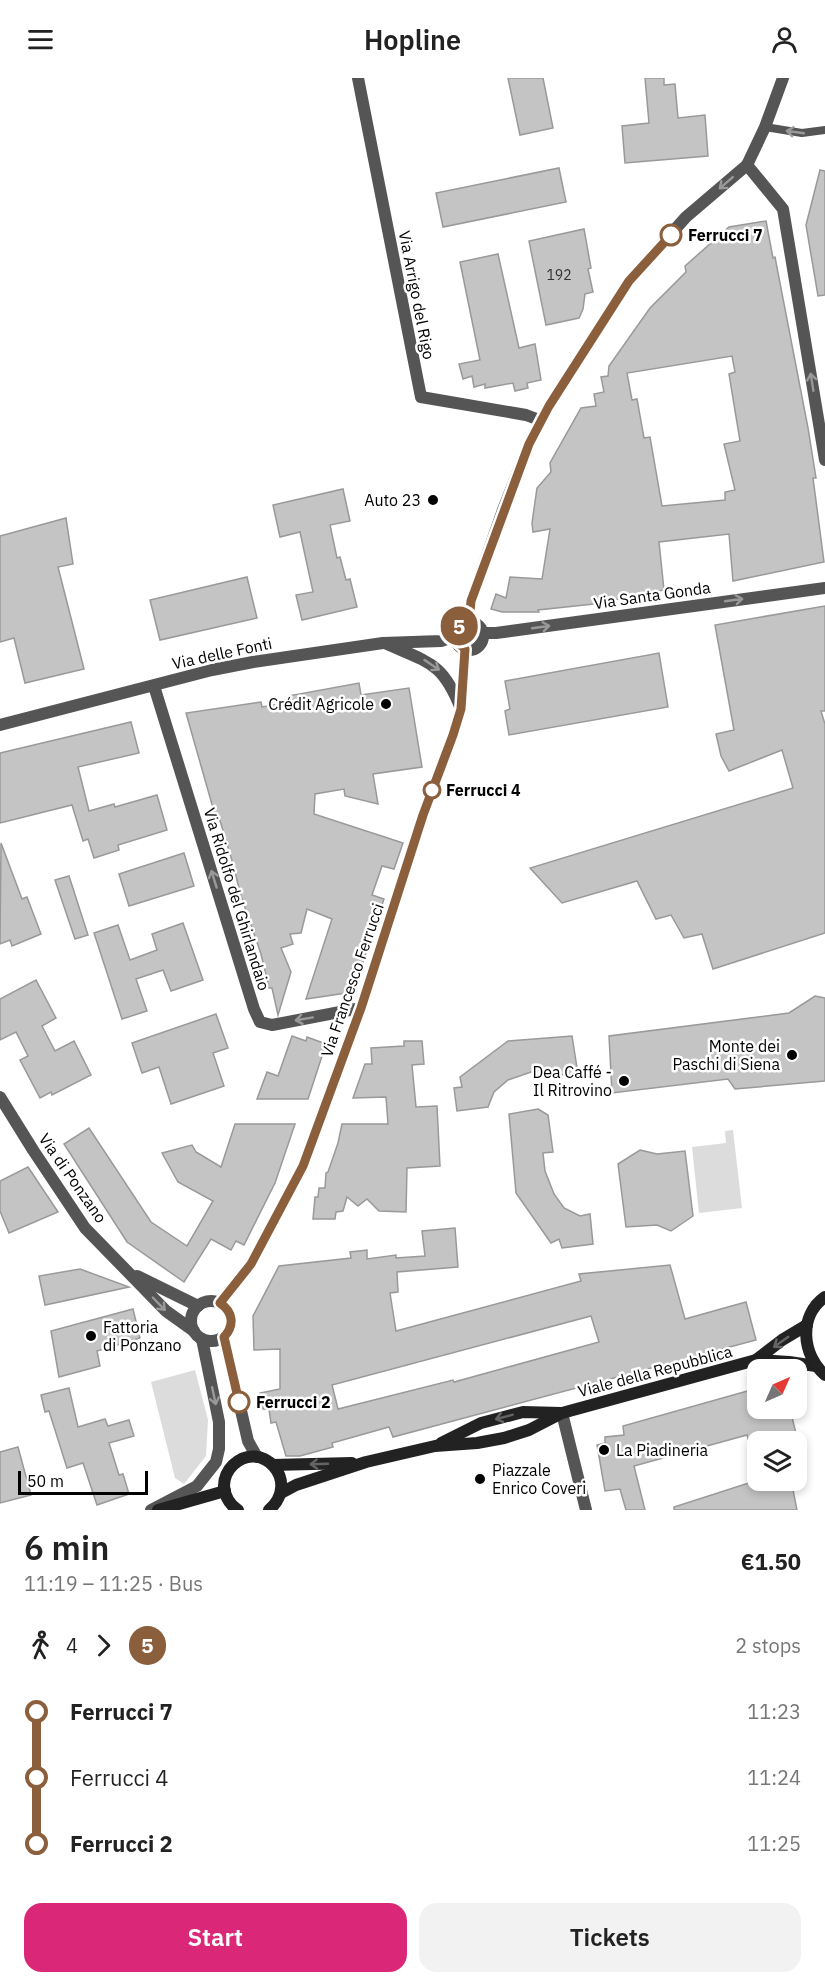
<!DOCTYPE html>
<meta charset="utf-8">
<style>
:root{--surface:#fff;--page:#f2f2f2;--text:#222;--muted:#767676;--accent:#db2777}
body{margin:0;font-family:"IBM Plex Sans",sans-serif;background:var(--page);color:var(--text);height:100vh;display:flex;flex-direction:column;font-size:22px;white-space:nowrap}
*{box-sizing:border-box;margin:0}
p{font-size:20px;color:var(--muted)}
.icon{flex:none;width:33px;height:33px;fill:none;stroke:currentColor;stroke-width:2;stroke-linecap:round;stroke-linejoin:round}
.map{position:relative;height:1432px;overflow:hidden}
.sheet{display:flex;flex-direction:column;background:var(--surface);flex:1}
.sheet>*{flex:none}
.badge{padding:0 12px;border-radius:20px;font-size:21px;line-height:39px}
.needle{width:39px;rotate:45deg}
.controls{position:absolute;left:747px;top:1281px;display:grid;gap:12px}
.controls a{display:grid;place-items:center;width:60px;height:60px;border-radius:12px;background:var(--surface);box-shadow:0 3px 9px #0003;font-size:30px}
.scale{position:absolute;left:18px;bottom:15px;width:130px;box-sizing:border-box;padding-left:6px;border:3px solid #000;border-top:0;font-size:16px;line-height:21px;white-space:nowrap;color:#000;-webkit-text-stroke:4px #fff;paint-order:stroke}
.map>.badge{position:absolute;translate:-50% -50%;box-shadow:0 0 0 3px #fff}
.legs{display:flex;align-items:center;gap:9px;height:66px;padding:0 24px;font-size:20px}
.legs p{margin-inline-start:auto}
.headline{display:flex;align-items:center;justify-content:space-between;height:102px;padding:0 24px}
h1{font-size:33px;font-weight:600;line-height:45px}
.cta{display:flex;gap:12px;margin-top:auto;padding:12px 24px}
.cta a{flex:1;height:69px;border-radius:18px;background:var(--accent);color:#fff;font-size:24px;font-weight:600;line-height:69px;text-align:center}
.cta a+a{background:var(--page);color:var(--text)}
ul{padding:0 24px;list-style:none}
li{display:flex;align-items:center;gap:21px;height:66px;font-size:22px}
li i{display:grid;place-items:center;width:9px;height:100%;margin:0 8px;background:currentColor}
li i::after{content:'';width:15px;height:15px;margin:-8px;border:4px solid;border-radius:50%;background:var(--surface)}
li p{margin-inline-start:auto}
li:first-child i{background:linear-gradient(#0000 50%,currentColor 0)}
li:last-child i{background:linear-gradient(currentColor 50%,#0000 0)}
header{display:flex;justify-content:space-between;align-items:center;height:78px;padding:0 24px;background:var(--surface);font-size:27px;font-weight:600}
.map>svg:first-child{display:block}
.green{fill:#dcdcdc}
.building{fill:#c4c4c4;stroke:#999;stroke-width:1.5;fill-rule:evenodd}
.lines{fill:none;stroke-linecap:round;stroke-linejoin:round}
.service{stroke:#555;stroke-width:8}
.minor{stroke:#555;stroke-width:12}
.tertiary{stroke:#555;stroke-width:12}
.secondary{stroke:#222;stroke-width:12}
.oneway{stroke:#999}
.oneway2{stroke:#646464}
.line-1-casing{stroke:#fff;stroke-width:14}
.line-1{stroke:#8b5e3c;stroke-width:9}
.stop-1-dot{fill:#fff;stroke:#8b5e3c;stroke-width:3}
.poi-dot{fill:#000;stroke:#fff;stroke-width:2}
.labels{text-anchor:middle;dominant-baseline:central;stroke-width:5;stroke-linejoin:round;paint-order:stroke}
.number-label{font-size:14px;fill:#313131}
.stop-label{font-size:16px;font-weight:bold;fill:#000;stroke:#fff;text-anchor:start}
.street-label{font-size:16px;fill:#000;stroke:#fff}
.poi-label{font-size:16px;fill:#000;stroke:#fff;text-anchor:end}
</style>
<header><svg class="icon" aria-label="menu" viewBox="0 0 24 24"><path d="M4 6h16M4 12h16M4 18h16"/></svg>Hopline<svg class="icon" aria-label="person" viewBox="0 0 24 24"><circle cx="12" cy="8" r="4"/><path d="M4 21q1-7 8-7t8 7"/></svg></header>
<div class="map">
<svg width="825" height="1432" viewBox="0 0 825 1432">
<rect width="100%" height="100%" fill="#fff"/>
<g class="green">
<polygon points="733,1052 742,1130 699,1135 692,1069 726,1065 725,1053"/>
<polygon points="195,1292 208,1342 206,1378 184,1406 175,1400 151,1304"/>
</g>
<g class="building">
<polygon points="508,0 543,0 553,50 520,57"/>
<polygon points="645,0 664,0 664,7 675,6 678,40 705,37 708,78 625,85 622,48 649,45"/>
<polygon points="559,90 566,124 443,149 436,115"/>
<polygon points="820,92 825,93 825,217 818,218 806,147"/>
<path d="M766,143L773,180L775,179L808,350L816,400H813L824,484L733,503L729,456L659,464L664,512L594,526L538,532L539,534H502L491,531L496,516L506,520L510,499L542,501L550,451L533,454L532,445L537,410L551,394L550,385L581,330L596,328L594,316L604,314L601,299L608,298L609,288L650,230L686,194L685,188L729,149ZM732,278L735,294L729,296L740,363L724,366L735,412L725,414V422L662,428L650,359L644,360L637,321L632,322L627,295Z"/>
<polygon points="584,151 591,190 588,191 593,214 585,216 583,231 579,240 546,247 529,163"/>
<polygon points="498,176 519,270 535,266 541,302 527,305 528,310 515,313 513,305 485,310 485,306 474,309 472,298 463,301 459,286 480,282 460,184"/>
<polygon points="343,411 350,443 330,447 337,480 340,479 346,502 350,501 357,529 302,542 296,517 313,514 300,454 280,459 273,427"/>
<polygon points="66,440 73,486 58,489 84,591 25,605 14,560 0,564 0,458"/>
<polygon points="247,499 257,540 160,562 150,522"/>
<polygon points="825,528 825,633 821,633 825,646 825,855 713,891 702,856 684,860 671,837 656,841 637,803 562,825 530,790 793,710 782,672 729,693 721,678 716,656 734,652 715,547"/>
<polygon points="659,575 668,629 509,657 505,633 510,631 505,603"/>
<polygon points="359,605 361,617 409,610 422,689 373,696 378,726 345,718 344,711 315,716 314,736 403,765 394,791 382,788 372,817 384,821 353,914 306,921 332,841 307,831 301,855 290,856 293,866 281,870 291,894 278,937 272,910 269,910 261,876 241,818 231,779 218,736 215,737 186,635 261,624 262,629 289,624 288,618"/>
<polygon points="131,644 139,675 78,689 89,733 114,726 115,729 157,717 167,752 118,767 119,772 94,780 88,761 83,763 72,727 0,745 0,675"/>
<polygon points="1,765 22,821 27,819 41,856 12,868 10,862 0,866"/>
<polygon points="184,775 194,808 129,828 119,796"/>
<polygon points="69,798 88,857 75,861 55,802"/>
<polygon points="183,845 203,902 171,913 163,892 136,901 147,933 122,941 94,855 118,847 130,882 157,872 152,856"/>
<polygon points="36,902 56,940 42,948 55,973 74,963 91,997 52,1017 51,1014 40,1020 20,982 28,978 16,954 0,962 0,921"/>
<polygon points="815,918 825,920 825,1003 735,1011 728,1001 612,1015 609,958 789,935"/>
<polygon points="216,936 228,970 213,975 224,1008 171,1026 159,989 142,995 132,965"/>
<polygon points="292,958 306,963 307,959 326,966 308,1021 257,1021 267,994 278,998"/>
<polygon points="572,958 578,996 561,997 554,991 534,993 508,1002 494,1014 488,1029 457,1033 454,1010 462,1009 460,999 508,963"/>
<polygon points="404,963 422,963 424,986 412,987 416,1029 437,1028 440,1088 407,1090 406,1134 379,1133 367,1121 358,1128 347,1119 343,1133 336,1134 335,1141 313,1141 315,1119 318,1119 319,1110 325,1110 326,1095 328,1094 338,1065 342,1046 388,1046 386,1019 353,1020 365,986 372,986 371,970 404,968"/>
<polygon points="538,1031 548,1037 553,1074 543,1075 545,1093 554,1116 564,1130 580,1138 590,1136 593,1166 562,1170 559,1161 551,1165 516,1115 509,1036"/>
<polygon points="235,1046 295,1046 275,1105 244,1167 236,1163 231,1172 211,1161 184,1204 127,1164 64,1066 89,1050 151,1144 187,1168 213,1123 178,1104 162,1075 192,1067 196,1074 221,1089"/>
<polygon points="640,1072 657,1076 685,1073 693,1138 671,1153 657,1147 626,1149 618,1086"/>
<polygon points="28,1089 58,1134 9,1155 0,1133 0,1103"/>
<path d="M455,1150L458,1189L397,1194L398,1214L390,1215L396,1253L581,1203L579,1196L670,1187L685,1241L746,1224L756,1262L393,1359L389,1349L332,1365L333,1369L300,1378H286L276,1344L271,1345L269,1331H263L260,1315L280,1311V1271L254,1272L253,1238L279,1188L351,1180L350,1174L367,1172V1181L396,1177V1180L425,1178L422,1153ZM591,1238L599,1264L454,1304L453,1302L338,1331L332,1307Z"/>
<polygon points="80,1191 129,1209 45,1227 39,1198"/>
<polygon points="133,1231 140,1260 97,1273 100,1288 59,1299 51,1253"/>
<polygon points="69,1310 78,1349 105,1341 108,1348 129,1342 134,1358 109,1365 119,1397 123,1396 129,1416 97,1427 83,1385 67,1390 49,1333 45,1334 41,1317"/>
<polygon points="758,1310 758,1330 784,1330 787,1340 792,1339 798,1364 749,1364 747,1357 634,1388 645,1432 626,1432 620,1411 605,1413 597,1367 605,1365 605,1359 624,1357 623,1348"/>
<polygon points="18,1369 31,1417 0,1425 0,1374"/>
<polygon points="758,1402 791,1402 797,1432 674,1432 674,1429"/>
</g>
<g class="lines">
<polyline class="service" points="765,49 802,55 825,52"/>
<g class="minor">
<polyline points="358,0 421,319 526,337 542,343"/>
<polyline points="747,87 783,131 825,382"/>
<polyline points="483,555 496,555 825,510"/>
<path d="M387,566C430,585 443,585 461,631"/>
<polyline points="154,608 254,931 260,944 272,947 361,930"/>
<polyline points="0,647 212,592 253,584 383,565 441,563 456,558"/>
<polyline points="562,1335 586,1432"/>
</g>
<g class="tertiary">
<polyline points="469,544 471,523 503,432 529,366 549,328 629,203 686,139 747,87 765,49 783,0"/>
<circle cx="469" cy="558" r="14"/>
<polyline points="0,1019 33,1072 85,1150 166,1233 194,1253"/>
<polyline points="137,1198 198,1228"/>
<circle cx="211" cy="1243" r="20"/>
<polyline points="220,1225 251,1186 303,1088 361,930 423,737 453,657 461,631 465,571"/>
<polyline points="224,1259 248,1363 257,1379"/>
<polyline points="151,1432 197,1408 216,1384 219,1371 219,1344 202,1261"/>
</g>
<g class="secondary">
<path d="M825,1219C798,1238 802,1277 825,1297"/>
<polyline points="756,1282 782,1262 807,1247"/>
<polyline points="441,1365 481,1345 523,1334 561,1335"/>
<polyline points="273,1387 352,1385"/>
<polyline points="281,1415 296,1407 366,1384 435,1368 477,1365 504,1360 529,1352 562,1335 756,1282 789,1284 816,1288"/>
<polyline points="158,1432 225,1413"/>
<path d="M238,1432C230,1427 225,1419 224,1408C224,1400 227,1393 233,1387C261,1360 302,1403 269,1432"/>
</g>
</g>
<defs><path id="oneway-shaft" d="M-6 0H5M1.5-3L5.5 0L1.5 3" fill="none" stroke-width="1.6" stroke-linecap="round" stroke-linejoin="round" transform="scale(1.5)"/></defs>
<g class="oneway">
<use href="#oneway-shaft" transform="translate(795 54) rotate(-172)"/>
<use href="#oneway-shaft" transform="translate(726 105) rotate(139)"/>
<use href="#oneway-shaft" transform="translate(812 304) rotate(-99)"/>
<use href="#oneway-shaft" transform="translate(734 522) rotate(-8)"/>
<use href="#oneway-shaft" transform="translate(541 549) rotate(-8)"/>
<use href="#oneway-shaft" transform="translate(432 587) rotate(34)"/>
<use href="#oneway-shaft" transform="translate(214 801) rotate(-107)"/>
<use href="#oneway-shaft" transform="translate(304 941) rotate(170)"/>
<use href="#oneway-shaft" transform="translate(159 1226) rotate(46)"/>
<use href="#oneway-shaft" transform="translate(214 1318) rotate(78)"/>
</g>
<g class="oneway2">
<use href="#oneway-shaft" transform="translate(781 1264) rotate(145)"/>
<use href="#oneway-shaft" transform="translate(504 1339) rotate(165)"/>
<use href="#oneway-shaft" transform="translate(319 1386) rotate(178)"/>
</g>
<g class="lines">
<g class="line-1-casing">
<path id="line-1" d="M239,1324L224,1259C235,1247 233,1234 220,1225L251,1186L303,1088L361,930L423,737L453,657L461,631L465,571L456,563C455,553 459,546 469,544L471,523L529,366L549,328L629,203L671,157"/>
</g>
<use href="#line-1" class="line-1"/>
</g>
<g class="stop-1-dot">
<circle cx="671" cy="157" r="10"/>
<circle cx="432" cy="712" r="8"/>
<circle cx="239" cy="1324" r="10"/>
</g>
<g class="poi-dot">
<circle cx="433" cy="422" r="6"/>
<circle cx="386" cy="626" r="6"/>
<circle cx="792" cy="977" r="6"/>
<circle cx="624" cy="1003" r="6"/>
<circle cx="91" cy="1258" r="6"/>
<circle cx="604" cy="1372" r="6"/>
<circle cx="480" cy="1401" r="6"/>
</g>
<g class="labels">
<g class="number-label">
<text x="559" y="197">192</text>
</g>
<g class="stop-label">
<text x="688" y="157">Ferrucci 7</text>
<text x="446" y="712">Ferrucci 4</text>
<text x="256" y="1324">Ferrucci 2</text>
</g>
<g class="street-label">
<text transform="translate(417 217) rotate(79)">Via Arrigo del Rigo</text>
<text transform="translate(652 517) rotate(-8)">Via Santa Gonda</text>
<text transform="translate(222 575) rotate(-12)">Via delle Fonti</text>
<text transform="translate(237 821) rotate(73)">Via Ridolfo del Ghirlandaio</text>
<text transform="translate(352 902) rotate(-71)">Via Francesco Ferrucci</text>
<text transform="translate(73 1100) rotate(55)">Via di Ponzano</text>
<text transform="translate(655 1293) rotate(-15)">Viale della Repubblica</text>
</g>
<g class="poi-label">
<text x="421" y="422">Auto 23</text>
<text x="374" y="626">Crédit Agricole</text>
<text x="780" y="968">Monte dei<tspan x="780" dy="18">Paschi di Siena</tspan></text>
<text x="612" y="994">Dea Caffé -<tspan x="612" dy="18">Il Ritrovino</tspan></text>
<text x="103" y="1249" text-anchor="start">Fattoria<tspan x="103" dy="18">di Ponzano</tspan></text>
<text x="616" y="1372" text-anchor="start">La Piadineria</text>
<text x="492" y="1392" text-anchor="start">Piazzale<tspan x="492" dy="18">Enrico Coveri</tspan></text>
</g>
</g>
</svg>
<div class="controls">
<a><svg class="needle" viewBox="-14 -14 28 28"><path d="M0-13l5 13h-10z" fill="#e53935"/><path d="M0 13l5-13h-10z" fill="#767676"/></svg></a>
<a><svg class="icon" aria-label="layers" viewBox="0 0 24 24"><path d="M12 4l9 5-9 5-9-5zM3 14l9 5 9-5"/></svg></a>
</div>
<div class="scale">50 m</div>
<b class="badge" style="left:459px;top:548px;background:#8b5e3c;color:#fff">5</b>
</div>
<section class="sheet">
<div class="headline"><div><h1>6 min</h1><p>11:19 – 11:25 · Bus</p></div><b>€1.50</b></div>
<div class="legs"><svg class="icon" aria-label="walk" viewBox="0 0 24 24"><circle cx="13" cy="4" r="2"/><path d="M13 8l-2 6 4 7M11 14l-3 7M7 12l3-4h3l4 4"/></svg>4<svg class="icon" aria-label="forward" viewBox="0 0 24 24"><path d="M9 5l7 7-7 7"/></svg><b class="badge" style="background:#8b5e3c;color:#fff">5</b><p>2 stops</p></div>
<ul>
<li><i style="color:#8b5e3c"></i><b>Ferrucci 7</b><p>11:23</p></li>
<li><i style="color:#8b5e3c"></i><span>Ferrucci 4</span><p>11:24</p></li>
<li><i style="color:#8b5e3c"></i><b>Ferrucci 2</b><p>11:25</p></li>
</ul>
<div class="cta"><a>Start</a><a>Tickets</a></div>
</section>
